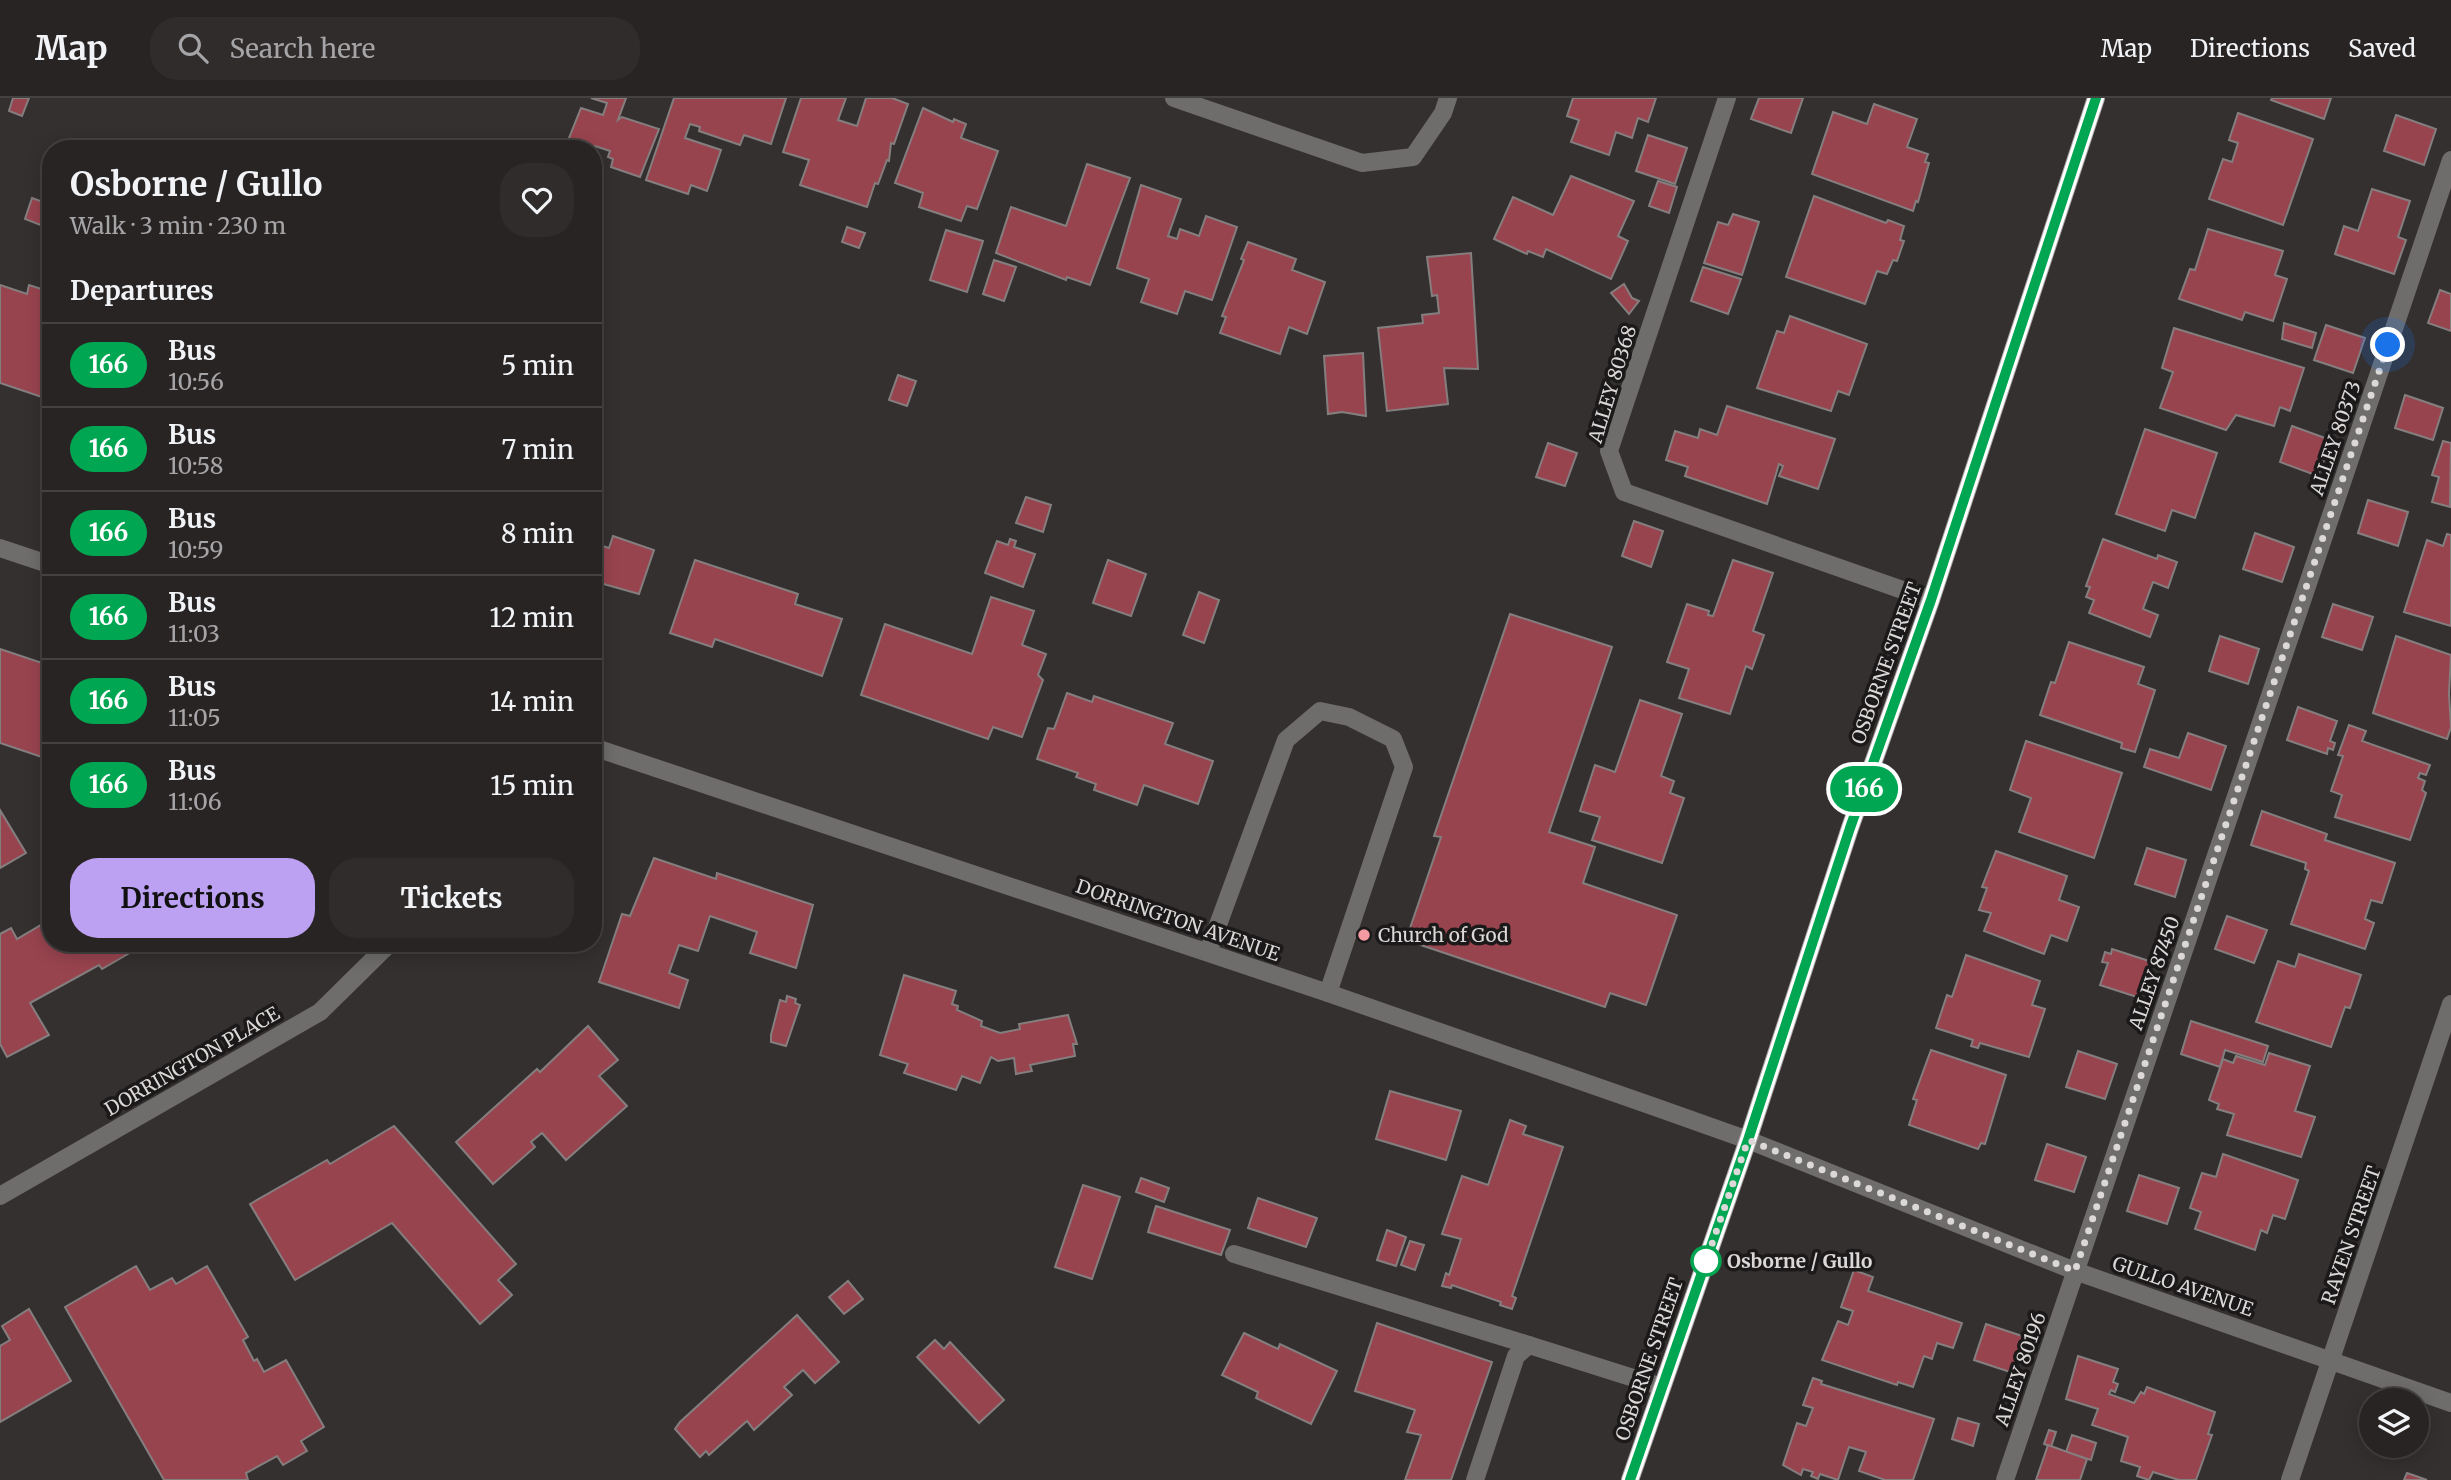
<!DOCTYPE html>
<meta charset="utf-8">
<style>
:root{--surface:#282424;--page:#302c2c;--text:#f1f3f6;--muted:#a5a4a6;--line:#444141;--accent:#bca0f2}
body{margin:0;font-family:Merriweather,serif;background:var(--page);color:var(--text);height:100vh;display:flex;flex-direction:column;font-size:26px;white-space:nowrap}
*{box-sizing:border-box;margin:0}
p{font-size:23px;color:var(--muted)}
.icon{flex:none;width:38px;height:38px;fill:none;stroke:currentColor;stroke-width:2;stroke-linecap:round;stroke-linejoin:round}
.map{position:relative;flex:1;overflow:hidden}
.panel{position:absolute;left:42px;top:42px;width:560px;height:812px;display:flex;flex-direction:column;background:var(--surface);border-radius:28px;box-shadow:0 4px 18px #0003,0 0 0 2px var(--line)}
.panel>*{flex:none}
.badge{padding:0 14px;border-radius:23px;font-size:24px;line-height:46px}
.controls{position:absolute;left:2359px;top:1290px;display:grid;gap:14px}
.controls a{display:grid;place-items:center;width:70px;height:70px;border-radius:50%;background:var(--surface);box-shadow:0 4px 18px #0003,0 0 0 2px var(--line);font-size:35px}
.you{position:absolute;width:35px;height:35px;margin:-18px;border:5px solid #fff;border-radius:50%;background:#1a73e8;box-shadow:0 0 0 10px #1a73e833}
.map>.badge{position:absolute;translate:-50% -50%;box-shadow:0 0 0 4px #fff}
h2{padding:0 28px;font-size:26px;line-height:63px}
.round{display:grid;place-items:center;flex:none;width:74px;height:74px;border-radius:28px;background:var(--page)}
.summary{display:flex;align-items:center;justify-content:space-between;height:119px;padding:0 28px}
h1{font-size:33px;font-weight:700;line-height:52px}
.cta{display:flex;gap:14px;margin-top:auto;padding:14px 28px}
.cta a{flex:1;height:80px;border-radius:28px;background:var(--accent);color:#111;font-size:28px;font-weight:700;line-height:80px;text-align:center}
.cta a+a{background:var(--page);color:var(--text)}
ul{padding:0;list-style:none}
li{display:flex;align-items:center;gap:21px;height:84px;padding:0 28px;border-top:2px solid var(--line)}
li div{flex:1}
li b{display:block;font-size:26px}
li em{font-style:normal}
li .badge{min-width:77px;font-weight:700;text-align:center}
header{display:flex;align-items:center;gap:42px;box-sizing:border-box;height:98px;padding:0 35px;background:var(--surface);border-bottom:2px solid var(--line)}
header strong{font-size:33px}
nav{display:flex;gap:38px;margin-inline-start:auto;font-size:24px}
.search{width:490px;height:63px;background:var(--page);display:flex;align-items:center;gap:18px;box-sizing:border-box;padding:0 24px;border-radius:28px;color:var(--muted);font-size:26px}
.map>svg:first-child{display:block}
.building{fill:#98444f;stroke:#847e7f;stroke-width:2}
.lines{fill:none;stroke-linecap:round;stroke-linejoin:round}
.minor{stroke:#6f6c6c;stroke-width:18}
.major{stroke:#aba6a6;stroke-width:18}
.line-casing{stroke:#fff;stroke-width:16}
.line{stroke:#00a651;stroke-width:10}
.walk{stroke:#dcd8d8;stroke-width:7;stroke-dasharray:0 12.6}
.poi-dot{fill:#f49aa2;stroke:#1b1919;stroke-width:2.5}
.stop-dot{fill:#fff;stroke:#00a651;stroke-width:3.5}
.labels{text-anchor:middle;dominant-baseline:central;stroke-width:7;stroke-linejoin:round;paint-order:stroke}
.street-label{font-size:19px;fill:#dcd8d8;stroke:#1b1919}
.poi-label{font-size:19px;fill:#dcd8d8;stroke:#1b1919;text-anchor:start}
.stop-label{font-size:19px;font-weight:bold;fill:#dcd8d8;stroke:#1b1919;text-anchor:start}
</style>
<header>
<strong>Map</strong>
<div class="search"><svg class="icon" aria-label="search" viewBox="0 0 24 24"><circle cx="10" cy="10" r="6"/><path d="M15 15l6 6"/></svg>Search here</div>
<nav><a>Map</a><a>Directions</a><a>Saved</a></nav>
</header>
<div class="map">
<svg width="2451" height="1382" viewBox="0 0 2451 1382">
<rect width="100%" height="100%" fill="#353030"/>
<g class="building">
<polygon points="13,0 29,0 22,18 9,13"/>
<polygon points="591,0 626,0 618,22 622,19 659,31 640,79 611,69 613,61 608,59 610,53 595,48 593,54 593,51 565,50 581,10 603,17 607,5"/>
<polygon points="674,0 786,0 771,46 744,37 740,47 699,33 700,29 690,26 685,40 721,52 707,93 691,87 688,96 646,82"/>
<polygon points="801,0 846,0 838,22 857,28 866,0 892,0 908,6 894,46 891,45 889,63 887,62 878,86 875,85 867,109 800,87 809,62 783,54"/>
<polygon points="1573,0 1656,0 1648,24 1638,20 1632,40 1616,34 1609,57 1571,44 1579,22 1567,18"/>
<polygon points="1759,0 1803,0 1791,35 1751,21"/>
<polygon points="2272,0 2331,0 2324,21 2271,2"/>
<polygon points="1874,6 1917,21 1907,49 1928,56 1925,64 1929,65 1918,104 1916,103 1913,113 1812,76 1833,14 1867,26"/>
<polygon points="923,10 953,24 954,21 966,26 961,40 998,53 977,111 967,108 961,123 919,109 923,95 895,85"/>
<polygon points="2238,15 2313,41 2283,127 2209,101 2223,61 2232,64 2238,45 2229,42"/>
<polygon points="2396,17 2436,31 2424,67 2384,53"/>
<polygon points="1648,37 1687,50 1675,86 1636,73"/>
<polygon points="1087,66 1130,80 1090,187 1067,179 1066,182 996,155 1011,109 1066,128"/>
<polygon points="1571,78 1634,103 1618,138 1628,143 1611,181 1546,151 1543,159 1528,153 1527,156 1494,141 1513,99 1553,117"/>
<polygon points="1658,83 1677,89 1669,115 1649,108"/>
<polygon points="1141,87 1181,101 1168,138 1177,141 1180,131 1199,138 1206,118 1237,129 1212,202 1185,193 1177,216 1141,204 1149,181 1117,170"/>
<polygon points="2372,91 2410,103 2398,139 2406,142 2394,176 2335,156 2344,128 2358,133"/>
<polygon points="1814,98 1886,125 1888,122 1904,128 1900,142 1904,143 1897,163 1893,162 1887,176 1877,173 1865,206 1786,179"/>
<polygon points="32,100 51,107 51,131 25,121"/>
<polygon points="1733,116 1759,124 1742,177 1704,165 1718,124 1728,127"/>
<polygon points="847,129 865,135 859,150 842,144"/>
<polygon points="2208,131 2283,153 2275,177 2287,181 2273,223 2245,214 2242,222 2179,201 2190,171 2195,172"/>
<polygon points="946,132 983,143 967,194 930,182"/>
<polygon points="1248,144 1296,161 1292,172 1325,184 1307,236 1289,229 1280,256 1220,235 1226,219 1222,218 1244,162 1241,161"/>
<polygon points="1471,155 1478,271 1444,270 1448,306 1387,313 1378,230 1423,225 1422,217 1439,215 1437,197 1432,198 1427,159"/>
<polygon points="994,162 1016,169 1004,203 983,196"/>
<polygon points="1703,169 1741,181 1728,216 1691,203"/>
<polygon points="1624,186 1632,200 1639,203 1629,216 1611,195"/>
<polygon points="0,187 27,196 29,187 51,194 51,302 0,285"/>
<polygon points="2440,192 2451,196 2451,233 2428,225"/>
<polygon points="1790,218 1867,246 1849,297 1838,293 1831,313 1757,290 1777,233 1784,235"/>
<polygon points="2284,225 2316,235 2312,250 2282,241"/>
<polygon points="2326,227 2365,240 2353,275 2314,262"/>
<polygon points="2174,230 2304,270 2290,313 2280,309 2274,328 2236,317 2226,332 2160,310 2173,274 2162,270"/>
<polygon points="1363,255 1366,318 1342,314 1328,316 1324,258"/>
<polygon points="898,277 916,283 907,308 889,302"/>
<polygon points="2405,297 2443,310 2433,342 2395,330"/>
<polygon points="1727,308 1835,341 1818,391 1779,378 1783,368 1779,366 1767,406 1685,378 1688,369 1666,362 1675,333 1698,340 1700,331 1717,337"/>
<polygon points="2292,328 2331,342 2318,378 2280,364"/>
<polygon points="2145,331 2217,355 2195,420 2172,412 2165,433 2116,416"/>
<polygon points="2443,343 2451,345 2450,409 2432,404 2439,379 2432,377"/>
<polygon points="1548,345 1577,355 1565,388 1536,379"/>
<polygon points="1026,399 1051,407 1043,434 1016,425"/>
<polygon points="2368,402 2408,414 2398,448 2358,435"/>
<polygon points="1634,423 1663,433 1651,469 1622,458"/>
<polygon points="2255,435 2294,449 2282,484 2243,471"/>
<polygon points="2447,436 2451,437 2451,528 2404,514 2427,442 2443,448"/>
<polygon points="613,438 654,452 639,496 593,483 593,445 609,450"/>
<polygon points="1010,441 1016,443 1014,449 1035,456 1023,489 985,475 997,443 1008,447"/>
<polygon points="2103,441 2157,461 2158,457 2177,464 2168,490 2153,484 2143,511 2158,517 2150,539 2089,515 2094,502 2086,499 2090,489 2086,488"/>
<polygon points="695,462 798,496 795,506 842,521 822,578 715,541 712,549 670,535"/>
<polygon points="1108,462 1146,476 1131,518 1093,505"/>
<polygon points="1733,462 1773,475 1753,533 1764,537 1752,571 1746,568 1730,616 1679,600 1689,571 1667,564 1687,506 1709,513 1708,517 1713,518"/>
<polygon points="1199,494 1219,502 1204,545 1183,537"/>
<polygon points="991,499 1034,513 1022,547 1046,556 1038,577 1043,582 1022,639 993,629 988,641 861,597 885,526 972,556"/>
<polygon points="2333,506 2373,519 2362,552 2322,539"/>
<polygon points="1510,516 1612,549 1549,734 1595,749 1583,785 1677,817 1646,907 1610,895 1605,909 1406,842 1441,739 1434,738"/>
<polygon points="2220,538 2259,551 2248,586 2209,573"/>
<polygon points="2396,538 2451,557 2449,596 2451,629 2447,641 2373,615"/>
<polygon points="2069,544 2144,569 2138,586 2155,592 2135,654 2121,650 2122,645 2040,617 2051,584 2055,585"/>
<polygon points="0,551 51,568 51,662 0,645"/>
<polygon points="1067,595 1092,604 1094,598 1173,625 1165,646 1213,663 1198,706 1144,687 1137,707 1094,692 1096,686 1076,679 1078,675 1037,661 1048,630 1054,631"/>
<polygon points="1640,602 1682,616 1661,678 1674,683 1670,695 1684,700 1662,765 1592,742 1600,719 1580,713 1595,667 1615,674"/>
<polygon points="2298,609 2337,623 2330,643 2335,645 2333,652 2328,650 2327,656 2287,642"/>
<polygon points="2349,627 2366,633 2362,643 2430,667 2426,677 2420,675 2418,680 2425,683 2422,692 2426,695 2410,742 2335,719 2342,697 2331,693 2343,658 2338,657"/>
<polygon points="2188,635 2226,648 2211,692 2144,669 2150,651 2179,660"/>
<polygon points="2026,643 2122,675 2094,760 2019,734 2031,700 2010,692"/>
<polygon points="0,712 26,755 0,770"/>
<polygon points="2262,713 2327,736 2325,742 2395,765 2382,805 2371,802 2365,821 2374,825 2365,851 2291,826 2309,773 2305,771 2306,765 2251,747"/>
<polygon points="2147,750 2186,762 2175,799 2135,786"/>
<polygon points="1996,753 2067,778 2059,802 2079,809 2067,843 2051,837 2044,856 1984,833 1991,815 1979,812 1987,790 1982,789"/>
<polygon points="654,760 716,781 717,775 813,807 796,870 750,855 757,834 710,818 698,853 679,847 669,875 688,882 679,910 599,884 622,816 630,818"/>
<polygon points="2227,818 2267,832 2254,865 2215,851"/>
<polygon points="51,821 51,845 128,845 133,853 102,871 99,867 30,905 49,937 7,959 0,946 0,836 11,830 17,841"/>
<polygon points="2112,851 2152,864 2140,900 2100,887 2108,865 2102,864 2105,854 2111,856"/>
<polygon points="2299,856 2361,877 2350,910 2345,909 2331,949 2256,924 2278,863 2295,869"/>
<polygon points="1966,857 2040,883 2032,907 2045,911 2029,959 1980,945 1978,950 1971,948 1973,942 1936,930 1947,897 1952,899"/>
<polygon points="904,877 956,893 952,906 958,908 957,912 982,923 981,928 1000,935 1020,931 1019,926 1068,917 1077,946 1073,946 1075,958 1030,967 1032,973 1016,976 1014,960 998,963 991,959 980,985 962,978 956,992 904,975 908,966 880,957"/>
<polygon points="787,898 796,901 795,905 800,907 786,948 771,944 771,937 780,902 786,904"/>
<polygon points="2191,923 2268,948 2263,964 2225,952 2220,969 2181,956"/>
<polygon points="588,928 618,962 599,978 627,1008 566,1062 542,1035 531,1044 535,1049 493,1086 456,1044 537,971 540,974"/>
<polygon points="1931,952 2006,977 1985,1046 1981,1045 1978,1051 1909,1027 1917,1002 1913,1001"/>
<polygon points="2078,953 2117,966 2105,1001 2066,989"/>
<polygon points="2269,955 2310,968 2295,1013 2315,1019 2301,1059 2227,1037 2234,1016 2217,1011 2219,1006 2209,1002 2223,961 2233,965 2236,958 2265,967"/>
<polygon points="1390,993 1461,1013 1446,1062 1376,1041"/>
<polygon points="1510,1022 1526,1028 1523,1036 1563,1049 1512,1198 1516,1200 1512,1211 1500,1207 1501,1204 1452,1187 1451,1190 1442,1188 1446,1175 1449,1177 1461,1141 1442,1136 1462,1078 1488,1087"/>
<polygon points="394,1028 516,1166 498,1182 512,1197 480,1226 392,1125 295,1182 250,1106 327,1062 330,1066"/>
<polygon points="2047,1046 2086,1059 2074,1094 2035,1082"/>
<polygon points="2223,1056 2298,1082 2285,1121 2273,1117 2267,1135 2261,1132 2255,1152 2195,1131 2201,1114 2190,1110 2202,1075 2216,1079"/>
<polygon points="2139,1077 2179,1090 2167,1126 2127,1113"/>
<polygon points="1141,1080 1169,1090 1164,1104 1136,1094"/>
<polygon points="1083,1087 1120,1099 1092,1181 1055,1169"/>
<polygon points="1258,1100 1317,1120 1306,1149 1248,1130"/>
<polygon points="1156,1108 1230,1132 1221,1157 1148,1134"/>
<polygon points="1387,1132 1406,1139 1396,1168 1377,1162"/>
<polygon points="1410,1143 1424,1147 1415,1172 1401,1167"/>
<polygon points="136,1168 150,1192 172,1180 176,1186 207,1168 248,1239 243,1242 254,1263 257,1261 264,1274 286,1262 324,1329 301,1343 307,1353 283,1367 277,1358 246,1375 248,1382 164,1382 65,1209"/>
<polygon points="1854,1172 1873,1179 1868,1193 1962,1225 1953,1250 1937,1245 1932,1261 1924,1258 1913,1289 1898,1284 1897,1287 1822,1262 1838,1223 1848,1227 1853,1213 1841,1209"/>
<polygon points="848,1183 863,1201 844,1216 829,1199"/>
<polygon points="29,1211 71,1283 0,1324 0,1248 10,1242 2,1228"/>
<polygon points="797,1217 839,1264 815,1285 803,1272 784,1289 792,1297 754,1332 747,1323 709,1357 706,1353 700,1359 675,1331 680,1324"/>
<polygon points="1377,1225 1492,1264 1451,1382 1405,1382 1421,1337 1407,1334 1415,1312 1355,1293"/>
<polygon points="1986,1226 2025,1239 2013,1275 1974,1262"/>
<polygon points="1244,1235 1278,1251 1280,1246 1337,1273 1311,1326 1256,1300 1258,1294 1222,1277"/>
<polygon points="935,1242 944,1251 950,1244 1004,1302 979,1325 917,1259"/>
<polygon points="2078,1258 2118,1271 2113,1284 2118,1286 2115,1294 2111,1292 2109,1296 2134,1305 2141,1294 2144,1296 2147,1289 2215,1314 2208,1336 2212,1337 2196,1382 2179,1382 2153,1374 2149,1382 2137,1378 2140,1369 2121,1363 2128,1339 2092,1327 2098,1311 2066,1301"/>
<polygon points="1813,1280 1822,1283 1821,1286 1934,1321 1913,1382 1885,1382 1859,1373 1866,1354 1849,1349 1838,1382 1820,1376 1818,1381 1811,1378 1813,1374 1803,1371 1801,1377 1783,1367 1797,1325 1806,1328 1813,1310 1803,1307"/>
<polygon points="1958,1320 1979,1326 1973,1348 1952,1341"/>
<polygon points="2049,1332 2056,1334 2051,1349 2044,1346"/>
<polygon points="2072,1337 2096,1345 2091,1362 2066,1354"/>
<polygon points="2048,1347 2087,1361 2080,1382 2036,1382"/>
<polygon points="2407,1375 2427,1382 2404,1382"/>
</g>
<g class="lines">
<g class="minor">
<polyline points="1174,0 1362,65 1413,59 1443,15 1448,0"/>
<polyline points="1727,0 1609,353 1624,394 1931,502"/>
<polyline points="0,450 51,467"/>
<polyline points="593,649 1328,895 1655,1009 1748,1042 2075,1173 2451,1305"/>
<polyline points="1208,854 1286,642 1320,613 1349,619 1393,641 1404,669 1328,895"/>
<polyline points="0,1098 320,914 390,845"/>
<polyline points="1234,1156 1529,1247"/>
<polyline points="1475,1382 1516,1258 1529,1247 1662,1289"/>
<polyline points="2005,1382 2451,62"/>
<polyline points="2290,1382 2451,906"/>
</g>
<polyline class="major" points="1630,1382 1748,1042 1850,730 1931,502 2096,0"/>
</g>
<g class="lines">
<g class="line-casing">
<polyline id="line" points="1630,1382 1748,1042 1850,730 1931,502 2096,0"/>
</g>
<use href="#line" class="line"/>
<polyline class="walk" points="1706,1163 1705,1166 1748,1042 2075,1173 2388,247"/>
</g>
<circle class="poi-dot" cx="1364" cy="837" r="7"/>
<circle class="stop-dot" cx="1706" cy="1163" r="14"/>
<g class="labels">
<g class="street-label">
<text transform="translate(1612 286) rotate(-73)">ALLEY 80368</text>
<text transform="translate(2335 340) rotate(-71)">ALLEY 80373</text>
<text transform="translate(1886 565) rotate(-70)">OSBORNE STREET</text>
<text transform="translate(1178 822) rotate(19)">DORRINGTON AVENUE</text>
<text transform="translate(2154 875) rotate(-71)">ALLEY 87450</text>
<text transform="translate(192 963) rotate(-30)">DORRINGTON PLACE</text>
<text transform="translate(2351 1137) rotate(-71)">RAYEN STREET</text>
<text transform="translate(2183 1188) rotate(19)">GULLO AVENUE</text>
<text transform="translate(1649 1261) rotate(-71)">OSBORNE STREET</text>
<text transform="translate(2020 1271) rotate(-71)">ALLEY 80196</text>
</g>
<g class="poi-label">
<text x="1378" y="837">Church of God</text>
</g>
<g class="stop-label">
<text x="1727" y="1163">Osborne / Gullo</text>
</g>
</g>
</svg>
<div class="controls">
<a><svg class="icon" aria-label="layers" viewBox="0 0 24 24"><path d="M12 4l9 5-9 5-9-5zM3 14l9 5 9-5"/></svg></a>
</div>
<div class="you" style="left:2388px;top:247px"></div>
<b class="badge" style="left:1864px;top:691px;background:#00a651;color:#fff">166</b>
<section class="panel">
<div class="summary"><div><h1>Osborne / Gullo</h1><p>Walk · 3 min · 230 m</p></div><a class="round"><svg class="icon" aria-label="heart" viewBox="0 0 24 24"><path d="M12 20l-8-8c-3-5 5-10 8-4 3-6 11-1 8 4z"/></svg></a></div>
<h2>Departures</h2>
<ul>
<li><span class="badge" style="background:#00a651;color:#fff">166</span><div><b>Bus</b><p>10:56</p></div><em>5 min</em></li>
<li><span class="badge" style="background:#00a651;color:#fff">166</span><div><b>Bus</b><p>10:58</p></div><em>7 min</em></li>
<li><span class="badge" style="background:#00a651;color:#fff">166</span><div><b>Bus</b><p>10:59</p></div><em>8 min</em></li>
<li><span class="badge" style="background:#00a651;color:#fff">166</span><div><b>Bus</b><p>11:03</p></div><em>12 min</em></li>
<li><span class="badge" style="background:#00a651;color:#fff">166</span><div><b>Bus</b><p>11:05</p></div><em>14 min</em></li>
<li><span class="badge" style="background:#00a651;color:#fff">166</span><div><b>Bus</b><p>11:06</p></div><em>15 min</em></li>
</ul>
<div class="cta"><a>Directions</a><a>Tickets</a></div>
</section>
</div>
